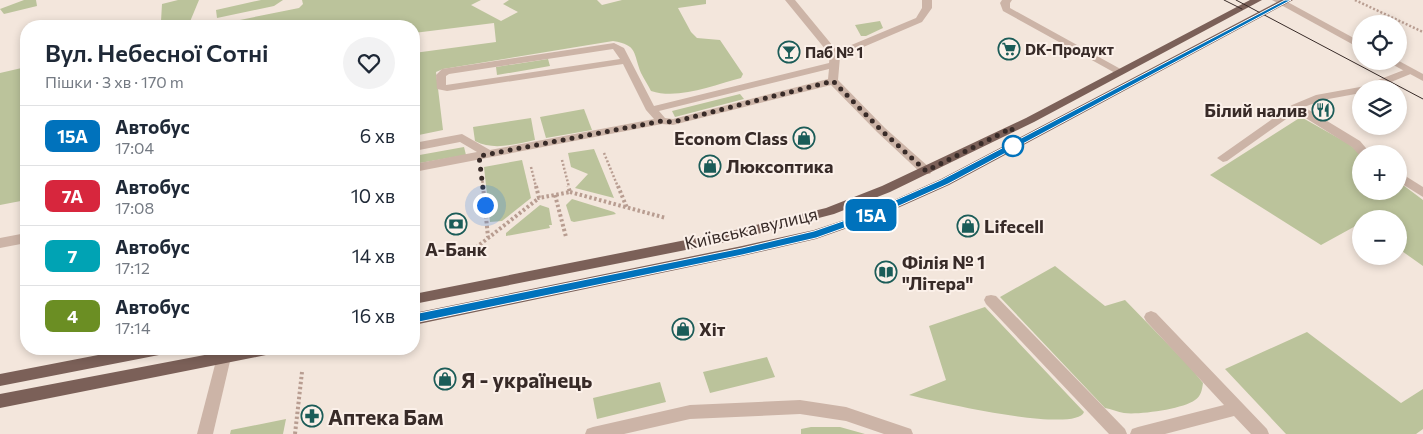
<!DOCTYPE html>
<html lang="uk">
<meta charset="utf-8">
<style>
:root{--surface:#fff;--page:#f2f2f3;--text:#1f2937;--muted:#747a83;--line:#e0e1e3}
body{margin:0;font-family:Commissioner,sans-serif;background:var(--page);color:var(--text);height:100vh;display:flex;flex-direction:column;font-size:19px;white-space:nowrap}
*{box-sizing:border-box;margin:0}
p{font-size:16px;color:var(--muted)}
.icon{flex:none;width:28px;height:28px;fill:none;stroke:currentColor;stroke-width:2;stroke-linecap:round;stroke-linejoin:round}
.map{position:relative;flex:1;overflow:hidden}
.drawer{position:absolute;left:20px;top:20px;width:400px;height:335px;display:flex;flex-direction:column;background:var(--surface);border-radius:20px;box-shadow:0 2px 8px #0003}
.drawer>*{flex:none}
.badge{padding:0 10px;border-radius:8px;font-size:18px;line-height:32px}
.tools{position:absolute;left:1352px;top:15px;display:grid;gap:10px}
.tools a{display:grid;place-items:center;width:55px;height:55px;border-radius:50%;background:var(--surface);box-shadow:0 2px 8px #0003;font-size:25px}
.you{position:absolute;width:25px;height:25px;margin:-12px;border:4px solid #fff;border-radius:50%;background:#1a73e8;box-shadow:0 0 0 8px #1a73e833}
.map>.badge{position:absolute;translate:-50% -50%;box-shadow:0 0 0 2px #fff}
.round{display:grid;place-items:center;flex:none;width:52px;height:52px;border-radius:26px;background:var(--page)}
.summary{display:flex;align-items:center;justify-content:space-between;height:85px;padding:0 25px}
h1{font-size:24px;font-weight:600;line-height:38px}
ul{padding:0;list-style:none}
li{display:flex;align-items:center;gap:15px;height:60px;padding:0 25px;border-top:1px solid var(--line)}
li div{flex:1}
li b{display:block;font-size:19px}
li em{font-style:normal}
li .badge{min-width:55px;font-weight:700;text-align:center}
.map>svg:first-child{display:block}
.green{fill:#bbc39b}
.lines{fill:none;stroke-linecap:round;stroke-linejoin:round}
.path-far1{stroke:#b89d91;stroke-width:2.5;stroke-dasharray:2 2;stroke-linecap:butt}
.path{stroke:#b89d91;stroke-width:4;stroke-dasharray:2.5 2.5;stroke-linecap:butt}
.service{fill:#ccb4a7;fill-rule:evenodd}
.tertiary{fill:#ccb4a7;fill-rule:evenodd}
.primary{fill:#7b6058;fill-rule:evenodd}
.tram{stroke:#382b28;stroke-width:1}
.line{fill:#0072bc;stroke:#fff}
.walk{stroke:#382b28;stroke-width:5;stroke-dasharray:0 9}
.stop-dot{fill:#fff;stroke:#0072bc;stroke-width:2.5}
.labels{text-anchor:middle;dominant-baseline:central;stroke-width:4;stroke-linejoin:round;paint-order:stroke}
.far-poi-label{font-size:15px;font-weight:bold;fill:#382b28;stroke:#fbf0e9;text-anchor:start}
.poi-label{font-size:18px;font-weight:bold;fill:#382b28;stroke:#fbf0e9;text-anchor:start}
.street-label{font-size:18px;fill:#382b28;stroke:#fbf0e9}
.near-poi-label{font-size:21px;font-weight:bold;fill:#382b28;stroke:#fbf0e9;text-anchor:start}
</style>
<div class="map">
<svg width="1423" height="434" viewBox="0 0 1423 434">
<rect width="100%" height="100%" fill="#f3e6dc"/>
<g class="green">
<polygon points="24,0 36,0 37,6 4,14 0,9"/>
<polygon points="178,0 199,0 189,24 181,26 136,26 161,21 162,4"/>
<polygon points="261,0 283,0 274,6 217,18 216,10"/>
<path d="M302,0H481L471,5L501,21L518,12L503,4L509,0H597L602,5L622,0H706V4L678,8L691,32L697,38L720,40L743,74L741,78C713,85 679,100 651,91C648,85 644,79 641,73C633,53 638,45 613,41L443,69L436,72L443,130L414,136V53L496,42L494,23L414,33V26H210L299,8L303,4Z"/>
<polygon points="880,21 883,28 866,36 861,36 855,25"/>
<polygon points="548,59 550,66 497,75 496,67"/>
<polygon points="26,67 26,200 0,205 0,73"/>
<polygon points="740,94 744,99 675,117 672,111"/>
<polygon points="584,109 592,130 546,138 540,117"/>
<polygon points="1301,117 1349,144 1361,154 1361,191 1399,191 1399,182 1423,200 1423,266 1399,249 1399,219 1361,219 1361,223 1321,245 1210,175"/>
<path d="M531,118L535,140C515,144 494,151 475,141L473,127Z"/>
<polygon points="464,147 466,155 414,164 414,156"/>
<polygon points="594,149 614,198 575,188 588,174 571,167 568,153"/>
<polygon points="522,160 531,198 502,221 490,222 484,167"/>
<polygon points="572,199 614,212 616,214 574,222 571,221 566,205"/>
<polygon points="540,205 549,208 552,225 549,225 550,228 506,236 506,233"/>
<path d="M1055,266L1105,306L1125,300L1190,367L1203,383C1202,390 1201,396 1195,400C1183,409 1139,415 1124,413C1118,412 1111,409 1105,408L1000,297Z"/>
<path d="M985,307L1084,412C1076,434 937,402 909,395L946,380L929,326Z"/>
<polygon points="1307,332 1401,403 1423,389 1423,429 1416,434 1286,434 1225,369"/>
<polygon points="767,357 775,377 710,393 703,372"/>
<polygon points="660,382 666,402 597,419 593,398"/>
<polygon points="286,419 283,434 230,434 231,430"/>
<polygon points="811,427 840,427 865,434 801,434 801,429"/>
</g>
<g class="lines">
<g class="path-far1">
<polyline points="1355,0 1423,32"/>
<polyline points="604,153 618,187"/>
<polyline points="562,160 569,187"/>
<polyline points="531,167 536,187"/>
<polyline points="482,177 483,187"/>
</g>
<g class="path">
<polyline points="483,186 488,237"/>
<polyline points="536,186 539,198 570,192 568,186"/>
<polyline points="618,186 627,208"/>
<polyline points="570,192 666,218"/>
<polyline points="555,195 566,237"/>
<polyline points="464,257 539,198"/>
<polyline points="295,434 302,372"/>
</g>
<g class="service">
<path d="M785,0H795L837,51L916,18L922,8V0H932V8L922,22L840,57L838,80L885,128L930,168L932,171L930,174H922L877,132L831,85L673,125L662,124L414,172V164L477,152L460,142L414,151V143L462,134L490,150L654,119L646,110L623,64L447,91L437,89L436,75L442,69L614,43L624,48L654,106L829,63L830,55ZM613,49L620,59L446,85V76L449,74ZM829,69L828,79L673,119L665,118L659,111Z"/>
<polygon points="1002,0 1012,0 1010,3 1010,8 1126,72 1121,75 1117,74 1003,11 1000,3"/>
<polygon points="1409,68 1414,71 1413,73 1374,89 1361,89 1361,93 1323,100 1304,107 1360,141 1371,154 1361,154 1361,157 1352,147 1296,112 1227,161 1223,162 1217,158 1292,105 1316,95 1360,87"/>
<polygon points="1399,172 1423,187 1423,197 1399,182"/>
<polygon points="26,233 26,243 0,248 0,238"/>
<polygon points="991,295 996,296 1125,429 1127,434 1109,434 986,304 984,300 986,296"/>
<polygon points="1151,311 1156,313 1267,429 1269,434 1251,434 1234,416 1165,434 1130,434 1132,429 1138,427 1224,405 1146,321 1144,317 1146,313"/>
<polygon points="224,351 229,353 231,357 213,434 197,434 217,357 219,353"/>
<polygon points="800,400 846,407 911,429 913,434 884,434 846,421 800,414 690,419 624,434 585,434 587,429 593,427 690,405"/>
</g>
<g class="tertiary">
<polygon points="1272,0 1284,0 1361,42 1361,49"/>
<polygon points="1386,61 1399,61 1423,74 1423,81"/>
</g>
<g class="primary">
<polygon points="1250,0 1262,0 1034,122 890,192 834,214 731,241 414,304 414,294 731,231 826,208 882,186 1026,118"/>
<polygon points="1281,0 1293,0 949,185 873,219 816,239 742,256 414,325 414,313 742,246 814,230 865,213 941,179"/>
<polygon points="129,349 166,349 164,353 159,355 0,386 0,374"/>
<polygon points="236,349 273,349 271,353 266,355 0,408 0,394"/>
</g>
<g class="tram">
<polyline points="1224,0 1242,9"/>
<polyline points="1236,0 1423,99"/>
</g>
</g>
<polygon class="line" points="1285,0 1291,0 948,184 872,218 816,238 742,255 414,323 408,319 414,314 742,248 814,231 866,213 941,180"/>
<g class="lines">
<polyline class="walk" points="485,205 479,156 662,121 673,122 833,81 881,130 926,171 1012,128 1013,146"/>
</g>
<defs>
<g id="supermarket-ring" transform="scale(1.125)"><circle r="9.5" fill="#fbf0e9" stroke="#1b5c58" stroke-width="1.5"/><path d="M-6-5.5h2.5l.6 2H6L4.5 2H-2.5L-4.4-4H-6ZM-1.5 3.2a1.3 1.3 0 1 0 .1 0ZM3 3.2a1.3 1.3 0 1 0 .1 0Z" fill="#1b5c58"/></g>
<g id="bar-ring" transform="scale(1.125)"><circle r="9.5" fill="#fbf0e9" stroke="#1b5c58" stroke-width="1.5"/><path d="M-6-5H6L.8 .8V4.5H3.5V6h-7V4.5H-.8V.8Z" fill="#1b5c58"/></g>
<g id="restaurant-ring" transform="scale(1.125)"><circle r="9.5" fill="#fbf0e9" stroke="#1b5c58" stroke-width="1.5"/><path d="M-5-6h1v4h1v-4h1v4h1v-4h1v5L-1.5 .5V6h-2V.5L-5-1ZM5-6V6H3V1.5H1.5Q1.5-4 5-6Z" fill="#1b5c58"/></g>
<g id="shop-ring" transform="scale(1.125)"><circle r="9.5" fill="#fbf0e9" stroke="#1b5c58" stroke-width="1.5"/><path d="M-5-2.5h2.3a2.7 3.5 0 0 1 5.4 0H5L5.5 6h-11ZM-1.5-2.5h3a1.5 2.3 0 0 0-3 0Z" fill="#1b5c58"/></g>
<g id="bank-ring" transform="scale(1.125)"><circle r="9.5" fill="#fbf0e9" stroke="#1b5c58" stroke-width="1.5"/><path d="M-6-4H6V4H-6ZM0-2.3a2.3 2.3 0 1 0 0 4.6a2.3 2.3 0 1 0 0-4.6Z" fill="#1b5c58"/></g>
<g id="library-ring" transform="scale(1.125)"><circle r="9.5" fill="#fbf0e9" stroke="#1b5c58" stroke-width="1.5"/><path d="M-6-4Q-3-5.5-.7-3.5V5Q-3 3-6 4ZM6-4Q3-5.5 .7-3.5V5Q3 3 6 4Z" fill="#1b5c58"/></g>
<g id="pharmacy-ring" transform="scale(1.125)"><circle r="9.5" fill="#fbf0e9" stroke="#1b5c58" stroke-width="1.5"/><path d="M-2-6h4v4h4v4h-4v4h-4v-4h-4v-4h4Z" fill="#1b5c58"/></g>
</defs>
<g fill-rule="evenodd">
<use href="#supermarket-ring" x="1009" y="49"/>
<use href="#bar-ring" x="789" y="52"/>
<use href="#restaurant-ring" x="1323" y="110"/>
<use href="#shop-ring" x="804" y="138"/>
<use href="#shop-ring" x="710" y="166"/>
<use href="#bank-ring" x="456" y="224"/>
<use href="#shop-ring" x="968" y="226"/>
<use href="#library-ring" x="886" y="272"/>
<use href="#shop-ring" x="683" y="329"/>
<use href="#shop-ring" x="445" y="379"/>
<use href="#pharmacy-ring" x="312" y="416"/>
</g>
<circle class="stop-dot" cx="1013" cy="146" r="10"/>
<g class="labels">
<g class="far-poi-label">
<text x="1025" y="49">DК-Продукт</text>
<text x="805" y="52">Паб № 1</text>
</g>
<g class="poi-label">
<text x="1307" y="110" text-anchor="end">Білий налив</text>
<text x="788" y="138" text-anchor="end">Econom Class</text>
<text x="726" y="166">Люксоптика</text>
<text x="984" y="226">Lifecell</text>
<text x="456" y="249" text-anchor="middle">А-Банк</text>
<text x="902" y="262">Філія № 1<tspan x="902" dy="21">"Літера"</tspan></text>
<text x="699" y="329">Хіт</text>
</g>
<g class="street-label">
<text transform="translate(751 228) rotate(-13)">Київська вулиця</text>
</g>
<g class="near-poi-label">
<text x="461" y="379">Я - українець</text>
<text x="328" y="416">Аптека Бам</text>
</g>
</g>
</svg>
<div class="tools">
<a><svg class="icon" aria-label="locate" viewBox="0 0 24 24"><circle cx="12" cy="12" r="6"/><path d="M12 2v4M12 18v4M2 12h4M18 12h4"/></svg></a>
<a><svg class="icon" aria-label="layers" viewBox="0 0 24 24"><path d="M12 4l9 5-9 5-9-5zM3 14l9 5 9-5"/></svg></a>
<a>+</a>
<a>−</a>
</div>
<div class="you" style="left:485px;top:205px"></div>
<b class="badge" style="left:871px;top:215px;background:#0072bc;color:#fff">15A</b>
<section class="drawer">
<div class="summary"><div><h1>Вул. Небесної Сотні</h1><p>Пішки · 3 хв · 170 m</p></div><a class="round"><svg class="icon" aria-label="heart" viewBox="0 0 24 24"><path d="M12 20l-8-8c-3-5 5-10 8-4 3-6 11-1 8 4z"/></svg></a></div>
<ul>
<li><span class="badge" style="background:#0072bc;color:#fff">15A</span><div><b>Автобус</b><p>17:04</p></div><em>6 хв</em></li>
<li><span class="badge" style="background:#d7263d;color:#fff">7А</span><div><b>Автобус</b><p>17:08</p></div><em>10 хв</em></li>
<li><span class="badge" style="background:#00a3b4;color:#fff">7</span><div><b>Автобус</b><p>17:12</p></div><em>14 хв</em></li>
<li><span class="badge" style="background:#6b8e23;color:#fff">4</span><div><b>Автобус</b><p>17:14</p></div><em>16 хв</em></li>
</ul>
</section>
</div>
